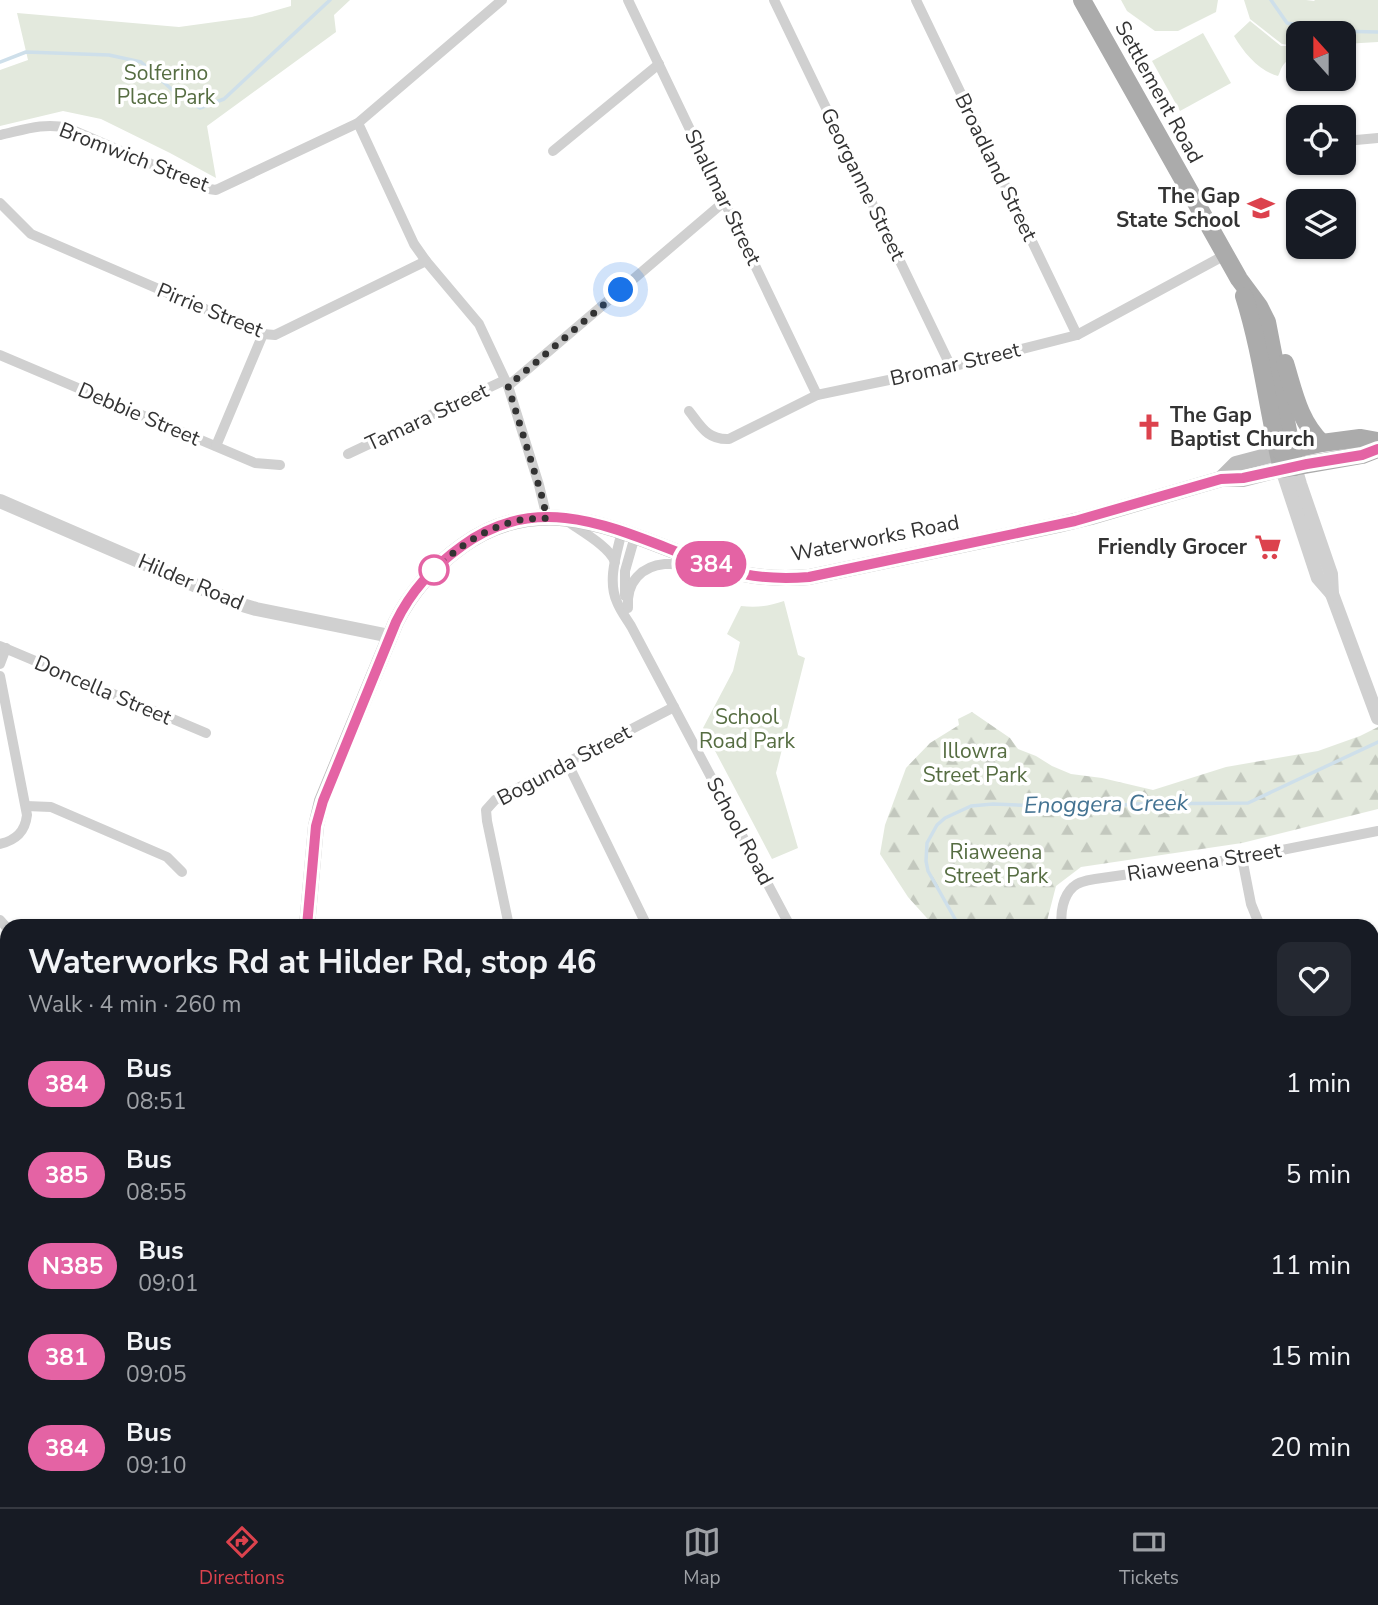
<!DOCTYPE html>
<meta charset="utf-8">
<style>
:root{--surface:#171b24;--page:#242831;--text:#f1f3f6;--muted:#9ea1a6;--line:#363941;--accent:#dc424d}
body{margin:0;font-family:"Nunito Sans",sans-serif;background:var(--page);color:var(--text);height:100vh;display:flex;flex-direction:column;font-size:26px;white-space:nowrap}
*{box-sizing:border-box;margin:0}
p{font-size:23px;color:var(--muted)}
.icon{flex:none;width:38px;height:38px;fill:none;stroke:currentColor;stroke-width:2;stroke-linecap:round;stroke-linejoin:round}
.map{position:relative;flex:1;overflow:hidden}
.details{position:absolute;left:0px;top:919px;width:1379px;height:590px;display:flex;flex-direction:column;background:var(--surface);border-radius:21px 21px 0 0;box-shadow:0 2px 5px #0004}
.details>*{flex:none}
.badge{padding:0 14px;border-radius:23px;font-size:24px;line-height:46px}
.needle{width:46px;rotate:339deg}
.buttons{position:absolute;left:1286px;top:21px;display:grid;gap:14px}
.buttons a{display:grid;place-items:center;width:70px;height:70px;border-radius:14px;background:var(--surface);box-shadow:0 2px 5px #0004;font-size:35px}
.you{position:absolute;width:35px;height:35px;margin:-18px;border:5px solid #fff;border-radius:50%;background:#1a73e8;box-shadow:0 0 0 10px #1a73e833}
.map>.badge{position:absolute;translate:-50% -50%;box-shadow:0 0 0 4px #fff}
.round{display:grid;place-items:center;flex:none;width:74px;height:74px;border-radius:14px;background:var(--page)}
.summary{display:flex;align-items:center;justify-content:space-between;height:119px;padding:0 28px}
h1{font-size:33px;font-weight:700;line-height:52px}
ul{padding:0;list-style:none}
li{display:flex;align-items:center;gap:21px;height:91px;padding:0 28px}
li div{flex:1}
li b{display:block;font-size:26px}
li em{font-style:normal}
li .badge{min-width:77px;font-weight:700;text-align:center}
.tabs{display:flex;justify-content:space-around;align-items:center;height:98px;border-top:2px solid var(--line);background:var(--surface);font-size:19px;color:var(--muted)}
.tabs a{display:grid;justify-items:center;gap:4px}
.tabs .on{color:var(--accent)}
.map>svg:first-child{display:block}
.green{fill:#e3e9dd}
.forest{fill:url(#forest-firs)}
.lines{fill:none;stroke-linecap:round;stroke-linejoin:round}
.stream{stroke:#cedfea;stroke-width:3.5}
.minor{stroke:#d0d0d0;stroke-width:10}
.tertiary{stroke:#d0d0d0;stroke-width:14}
.secondary{stroke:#bdbdbd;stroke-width:16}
.primary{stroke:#ababab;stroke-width:18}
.line-casing{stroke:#fff;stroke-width:16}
.line{stroke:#e463a4;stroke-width:10}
.walk{stroke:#333;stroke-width:7;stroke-dasharray:0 12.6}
.stop-dot{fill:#fff;stroke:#e463a4;stroke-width:3.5}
.labels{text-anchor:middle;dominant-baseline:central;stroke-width:7;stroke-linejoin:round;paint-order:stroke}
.park-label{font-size:21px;fill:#566d42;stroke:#fff}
.street-label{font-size:21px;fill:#333;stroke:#fff}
.poi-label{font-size:21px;font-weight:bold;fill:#333;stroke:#fff;text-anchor:end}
.water-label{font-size:23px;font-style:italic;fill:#447392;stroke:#fff}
</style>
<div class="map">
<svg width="1378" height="1507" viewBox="0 0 1378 1507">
<defs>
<pattern id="forest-firs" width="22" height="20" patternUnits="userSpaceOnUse" patternTransform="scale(1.75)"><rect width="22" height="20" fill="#e3e9dd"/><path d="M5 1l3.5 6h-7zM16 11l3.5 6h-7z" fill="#c3c8be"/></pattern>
</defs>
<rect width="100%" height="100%" fill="#fff"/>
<g class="green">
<polygon points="291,0 350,0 334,15 336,32 207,126 216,178 170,153 101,119 63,111 0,126 0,70 28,60 17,13 179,27 252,17 291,6"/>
<polygon points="1121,0 1218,0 1216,12 1178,31 1155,31 1127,11"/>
<polygon points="1244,0 1306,0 1314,1 1315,0 1378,0 1378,42 1344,44 1344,33 1298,33 1298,46 1282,44 1250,19"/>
<path d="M1250,21L1281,46H1288C1300,56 1287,58 1282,67C1280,70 1280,73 1278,76C1259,71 1244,53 1234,36Z"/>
<polygon points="1203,33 1231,83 1180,111 1152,61"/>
<path d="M784,601L798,655L805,658L776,773L798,848L772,859L703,728L733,671L740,642L727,634L741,606C757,608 769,606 784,601Z"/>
</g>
<g class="forest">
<polygon points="972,712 1010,738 1018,749 1036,756 1052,766 1071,774 1102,778 1153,790 1226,767 1318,751 1360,736 1378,727 1378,809 1242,843 1081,867 1056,886 1047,921 1050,926 934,926 908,897 880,854 885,825 906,768 930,743 959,725 958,719"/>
<polygon points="1378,1228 1378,1339 1372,1342 1372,1230"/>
</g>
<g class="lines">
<g class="stream">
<polyline points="1271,0 1287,23 1333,31 1378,32"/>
<polyline points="0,62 26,52 109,55 141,62 178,95 200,108 224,99 330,0"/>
<polyline points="959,926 928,871 926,861 927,843 937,825 945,818 971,806 993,804 1042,806 1107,807 1132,804 1248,803 1378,742"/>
<polyline points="1372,1278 1378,1275"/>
</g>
<g class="minor">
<polyline points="628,0 817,395"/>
<polyline points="774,0 951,367"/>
<polyline points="916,0 1077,335"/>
<polyline points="358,123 414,244 426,261 479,324 508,386 539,485 547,518"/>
<path d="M0,135C23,130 44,122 68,128L209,189L216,190L358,123L502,0"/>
<polyline points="1345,141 1378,138"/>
<polyline points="553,151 659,64"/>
<polyline points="0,203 31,234 263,334 275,335 426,261"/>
<polyline points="0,355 255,463 280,465"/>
<polyline points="508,386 725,201"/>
<path d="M689,411C701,426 707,440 729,439L817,395L951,367L1077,335L1225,255"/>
<polyline points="216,446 263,334"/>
<polyline points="348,454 505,380"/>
<path d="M567,521C581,531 610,547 615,562"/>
<path d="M622,531C617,553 607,580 617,602C620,610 626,618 631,626L790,926"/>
<polyline points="625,596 625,571 635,536"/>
<path d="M628,608C627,596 629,586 637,577C655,557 683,565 706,568"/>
<polyline points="0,646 206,733"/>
<polyline points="0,664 6,648"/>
<path d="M0,676L27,815C25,832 16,840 0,844"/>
<polyline points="567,762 647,926"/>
<polyline points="26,806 51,807 167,857 182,872"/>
<polyline points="1242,858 1251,904 1260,926"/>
<polyline points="0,920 7,928"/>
<polyline points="509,926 487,821 486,810 495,800 674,707"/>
<path d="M1062,926C1060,913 1063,896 1073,887C1078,882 1088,880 1095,879L1242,858L1378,831"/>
<polyline points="1372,1087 1378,1095"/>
<polyline points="1372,1219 1378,1216"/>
<polyline points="1372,1473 1378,1477"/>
<polyline points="0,1477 7,1474"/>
<polyline points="356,1502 359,1507"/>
<polyline points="310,1507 316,1502"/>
<polyline points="536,1507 542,1502"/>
<polyline points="782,1507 789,1502"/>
</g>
<g class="tertiary">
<polyline points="1295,467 1300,484 1331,574 1332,594 1378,718"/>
<polyline points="1282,469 1318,578 1332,594"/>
<polyline points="0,501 236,603 256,609 390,636"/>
<polyline points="0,1072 7,1075"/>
</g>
<g class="secondary">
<polyline points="1221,479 1236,464 1278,453"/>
<path d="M307,926L316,826L322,801L396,622C411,592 434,566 462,546C551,482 636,542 725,569C751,578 782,579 809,577L1058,525L1091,517L1221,479H1243L1282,469"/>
<polyline points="0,1305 7,1299"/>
</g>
<g class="primary">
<polyline points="1082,0 1239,279 1259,306 1267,322 1295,467"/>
<path d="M1244,296C1262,353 1268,412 1282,469L1362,455L1378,449"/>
<path d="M1285,363C1294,392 1299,421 1322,443"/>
<polyline points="1281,452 1322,443 1360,438 1378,441"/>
</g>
</g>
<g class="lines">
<g class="line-casing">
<path id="line" d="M307,926L316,826L323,801L396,622C411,591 434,566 462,546C550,481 637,542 725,569C751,578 782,579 809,577L1075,521L1221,479L1243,478L1307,464L1362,455L1378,449"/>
</g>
<use href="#line" class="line"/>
<path class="walk" d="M434,570C458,547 486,527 520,520C528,518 538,519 547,518L541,493L508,386L621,290"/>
</g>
<defs>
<g id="school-bare" transform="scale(2.1)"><path d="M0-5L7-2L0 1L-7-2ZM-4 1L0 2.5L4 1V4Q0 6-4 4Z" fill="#dc424d" stroke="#fff" stroke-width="2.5" paint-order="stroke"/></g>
<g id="church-bare" transform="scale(2.1)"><path d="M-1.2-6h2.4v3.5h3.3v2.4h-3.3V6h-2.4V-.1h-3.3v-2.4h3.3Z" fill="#dc424d" stroke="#fff" stroke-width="2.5" paint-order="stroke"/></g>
<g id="supermarket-bare" transform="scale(2.1)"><path d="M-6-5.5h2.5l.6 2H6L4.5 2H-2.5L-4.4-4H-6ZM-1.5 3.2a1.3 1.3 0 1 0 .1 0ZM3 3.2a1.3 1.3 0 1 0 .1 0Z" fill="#dc424d" stroke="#fff" stroke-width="2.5" paint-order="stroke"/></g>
</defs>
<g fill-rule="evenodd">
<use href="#school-bare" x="1261" y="208"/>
<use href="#church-bare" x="1149" y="427"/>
<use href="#supermarket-bare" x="1268" y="547"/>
</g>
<circle class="stop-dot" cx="434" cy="570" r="14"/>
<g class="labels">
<g class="park-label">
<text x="166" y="73">Solferino<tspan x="166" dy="24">Place Park</tspan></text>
<text x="747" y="717">School<tspan x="747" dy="24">Road Park</tspan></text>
<text x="975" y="751">Illowra<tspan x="975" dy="24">Street Park</tspan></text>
<text x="996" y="852">Riaweena<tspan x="996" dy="24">Street Park</tspan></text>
</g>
<g class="street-label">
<text transform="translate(1159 92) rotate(61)">Settlement Road</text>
<text transform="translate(134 157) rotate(21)">Bromwich Street</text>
<text transform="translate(996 167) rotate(64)">Broadland Street</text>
<text transform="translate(863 184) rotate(64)">Georganne Street</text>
<text transform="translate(723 197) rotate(64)">Shallmar Street</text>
<text transform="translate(210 310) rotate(22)">Pirrie Street</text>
<text transform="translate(955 364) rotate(-13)">Bromar Street</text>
<text transform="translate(139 414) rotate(23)">Debbie Street</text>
<text transform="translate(427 417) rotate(-25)">Tamara Street</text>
<text transform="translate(875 538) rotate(-11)">Waterworks Road</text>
<text transform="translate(191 582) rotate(23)">Hilder Road</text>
<text transform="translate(103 690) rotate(23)">Doncella Street</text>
<text transform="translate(564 765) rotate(-28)">Bogunda Street</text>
<text transform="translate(740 831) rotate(62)">School Road</text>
<text transform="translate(1204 862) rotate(-9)">Riaweena Street</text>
</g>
<g class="poi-label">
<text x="1240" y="196">The Gap<tspan x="1240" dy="24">State School</tspan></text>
<text x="1170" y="415" text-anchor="start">The Gap<tspan x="1170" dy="24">Baptist Church</tspan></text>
<text x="1247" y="547">Friendly Grocer</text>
</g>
<g class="water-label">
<text transform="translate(1106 804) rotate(-1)">Enoggera Creek</text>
</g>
</g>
</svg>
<div class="buttons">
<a><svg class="needle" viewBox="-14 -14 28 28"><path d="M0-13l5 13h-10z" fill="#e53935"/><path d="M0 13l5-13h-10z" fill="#9ea1a6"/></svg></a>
<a><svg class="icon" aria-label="locate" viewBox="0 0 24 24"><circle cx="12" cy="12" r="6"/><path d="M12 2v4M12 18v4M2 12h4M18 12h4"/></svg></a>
<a><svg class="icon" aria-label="layers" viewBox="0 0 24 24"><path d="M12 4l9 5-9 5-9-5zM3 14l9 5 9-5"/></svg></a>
</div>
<div class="you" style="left:621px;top:290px"></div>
<b class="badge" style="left:711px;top:564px;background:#e463a4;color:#fff">384</b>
<section class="details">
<div class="summary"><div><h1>Waterworks Rd at Hilder Rd, stop 46</h1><p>Walk · 4 min · 260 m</p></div><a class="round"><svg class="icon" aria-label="heart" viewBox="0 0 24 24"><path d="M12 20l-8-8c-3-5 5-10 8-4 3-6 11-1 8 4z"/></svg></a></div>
<ul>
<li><span class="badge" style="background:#e463a4;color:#fff">384</span><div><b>Bus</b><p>08:51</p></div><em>1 min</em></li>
<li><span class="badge" style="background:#e463a4;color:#fff">385</span><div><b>Bus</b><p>08:55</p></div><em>5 min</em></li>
<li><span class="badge" style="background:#e463a4;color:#fff">N385</span><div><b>Bus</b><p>09:01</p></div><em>11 min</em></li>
<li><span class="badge" style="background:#e463a4;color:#fff">381</span><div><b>Bus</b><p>09:05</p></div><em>15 min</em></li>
<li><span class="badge" style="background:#e463a4;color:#fff">384</span><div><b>Bus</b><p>09:10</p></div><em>20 min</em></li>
</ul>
</section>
</div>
<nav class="tabs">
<a class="on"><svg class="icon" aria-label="directions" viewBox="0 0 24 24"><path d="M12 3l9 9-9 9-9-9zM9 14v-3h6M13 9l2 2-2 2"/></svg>Directions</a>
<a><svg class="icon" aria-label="map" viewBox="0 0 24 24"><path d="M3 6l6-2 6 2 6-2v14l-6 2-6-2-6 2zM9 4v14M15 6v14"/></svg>Map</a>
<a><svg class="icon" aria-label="tickets" viewBox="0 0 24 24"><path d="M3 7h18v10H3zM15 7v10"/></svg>Tickets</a>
</nav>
